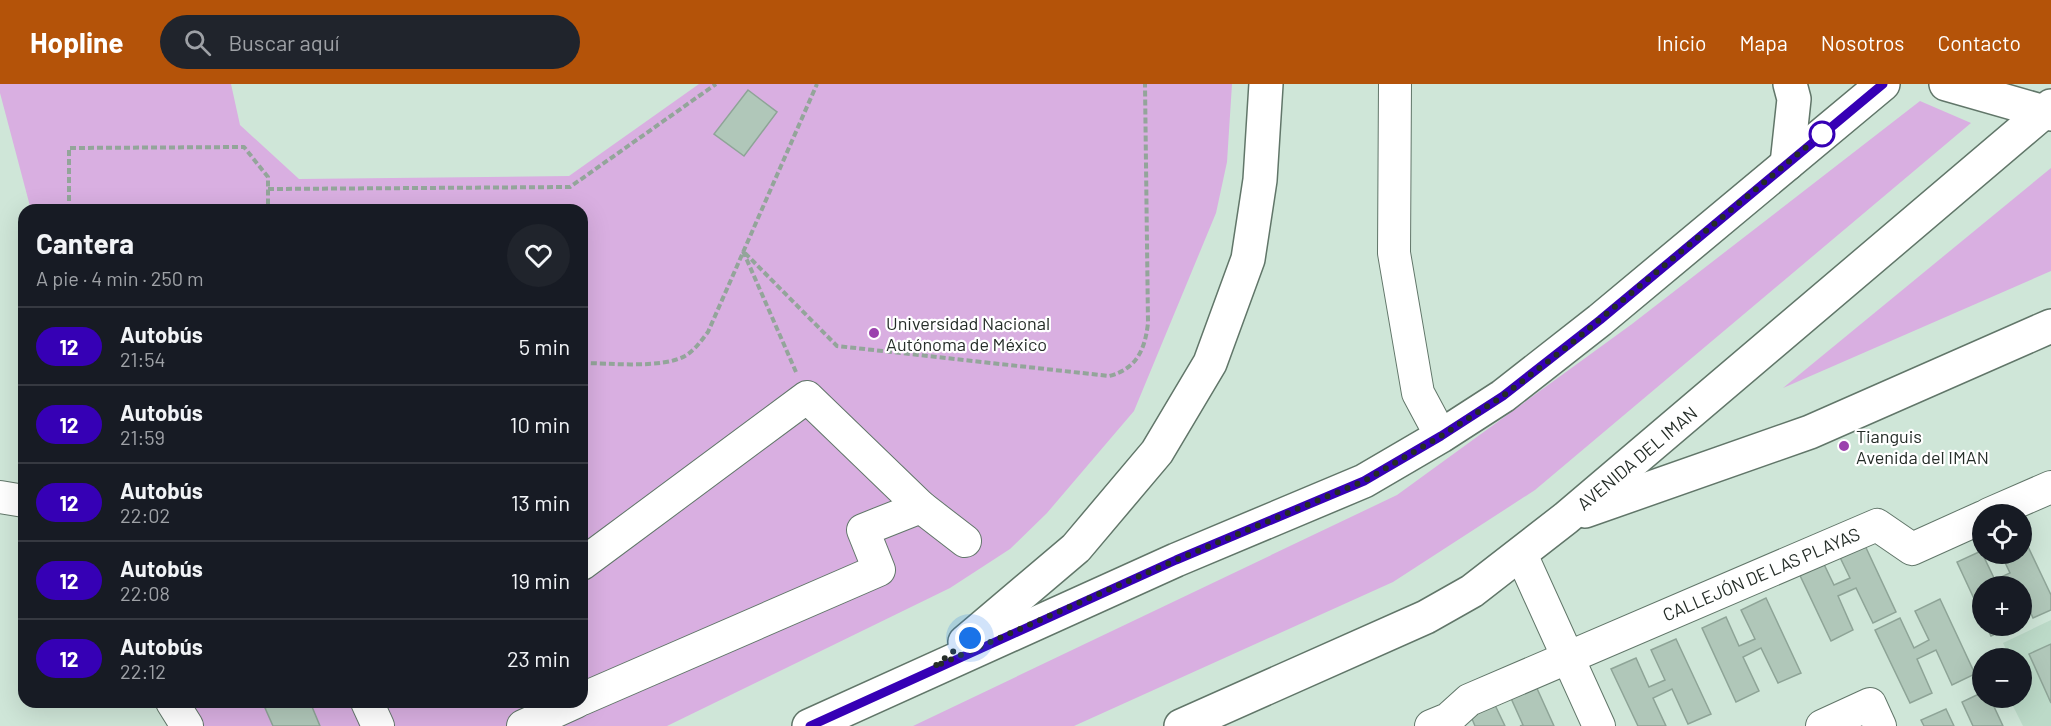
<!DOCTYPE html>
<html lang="es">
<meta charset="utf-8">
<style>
:root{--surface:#171b24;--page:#20242c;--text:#f1f3f6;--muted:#9ea1a6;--line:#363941;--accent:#b45309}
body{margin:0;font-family:Barlow,sans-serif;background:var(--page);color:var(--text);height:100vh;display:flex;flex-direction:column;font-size:22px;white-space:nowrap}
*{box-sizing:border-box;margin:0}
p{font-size:20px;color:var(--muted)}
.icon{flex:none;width:33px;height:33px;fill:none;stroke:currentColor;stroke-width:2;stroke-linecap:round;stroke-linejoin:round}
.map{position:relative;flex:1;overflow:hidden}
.panel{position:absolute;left:18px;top:120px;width:570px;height:504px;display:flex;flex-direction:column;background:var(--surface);border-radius:18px;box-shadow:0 6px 24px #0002}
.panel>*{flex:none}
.badge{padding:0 12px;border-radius:20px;font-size:21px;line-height:39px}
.tools{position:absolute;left:1972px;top:420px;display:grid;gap:12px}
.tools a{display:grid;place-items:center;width:60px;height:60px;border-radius:50%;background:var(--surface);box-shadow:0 6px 24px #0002;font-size:30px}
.you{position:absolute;width:30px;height:30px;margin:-15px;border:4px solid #fff;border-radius:50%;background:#1a73e8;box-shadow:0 0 0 9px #1a73e833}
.map>.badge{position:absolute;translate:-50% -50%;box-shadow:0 0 0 3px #fff}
.round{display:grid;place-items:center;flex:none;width:63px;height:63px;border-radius:32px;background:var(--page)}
.head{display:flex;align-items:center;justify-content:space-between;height:102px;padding:0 18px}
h1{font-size:28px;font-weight:700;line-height:45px}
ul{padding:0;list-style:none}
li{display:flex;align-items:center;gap:18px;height:78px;padding:0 18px;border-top:2px solid var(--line)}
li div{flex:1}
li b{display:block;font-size:22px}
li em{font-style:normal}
li .badge{min-width:66px;font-weight:700;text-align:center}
header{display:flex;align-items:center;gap:36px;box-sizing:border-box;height:84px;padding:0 30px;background:var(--accent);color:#fff}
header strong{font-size:28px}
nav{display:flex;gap:33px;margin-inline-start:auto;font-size:21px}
.search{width:420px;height:54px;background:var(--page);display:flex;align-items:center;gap:15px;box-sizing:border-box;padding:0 21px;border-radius:33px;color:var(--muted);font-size:22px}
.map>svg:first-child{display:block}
.built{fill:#bcdac8}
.green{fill:#d9afe1}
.building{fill:#b0c7b9;stroke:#8ea497;stroke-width:1.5}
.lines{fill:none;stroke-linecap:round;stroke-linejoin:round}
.minor-casing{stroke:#617669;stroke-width:34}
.major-casing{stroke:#617669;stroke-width:36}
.path{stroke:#93a59a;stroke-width:4;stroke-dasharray:6 3;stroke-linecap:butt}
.minor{stroke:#fff;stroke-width:32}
.major{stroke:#fff;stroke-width:33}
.line-casing{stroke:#fff;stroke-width:14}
.line{stroke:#3600b5;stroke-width:9}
.walk{stroke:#252d28;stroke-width:6;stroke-dasharray:0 10.8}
.stop-dot{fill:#fff;stroke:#3600b5;stroke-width:3}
.poi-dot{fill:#9b41ad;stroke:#fff;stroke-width:2}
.labels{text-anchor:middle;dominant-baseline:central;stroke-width:4.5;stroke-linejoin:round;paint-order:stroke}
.poi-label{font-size:18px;fill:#252d28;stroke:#fff;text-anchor:start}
.street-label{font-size:18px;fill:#252d28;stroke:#fff}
</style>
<header>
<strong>Hopline</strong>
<div class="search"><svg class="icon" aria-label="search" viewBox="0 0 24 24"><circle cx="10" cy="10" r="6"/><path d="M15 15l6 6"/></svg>Buscar aquí</div>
<nav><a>Inicio</a><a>Mapa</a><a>Nosotros</a><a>Contacto</a></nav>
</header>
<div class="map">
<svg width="2051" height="642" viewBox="0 0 2051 642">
<rect width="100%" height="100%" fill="#cfe6d8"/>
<polygon class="built" points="2051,536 2051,642 2023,642 2009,614 2022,614 2022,574 2010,574 2003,559"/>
<g class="green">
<polygon points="0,0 231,0 240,41 299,95 569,92 699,0 1232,0 1227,78 1216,129 1134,327 1047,429 1010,465 950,504 667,642 203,642 189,618 582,618 582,126 31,126 0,9"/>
<polygon points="1920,17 1971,39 1535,406 1393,498 1074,642 913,642 1397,411 1632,240"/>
<polygon points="2051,84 2051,187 1783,304"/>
</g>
<g class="building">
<polygon points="748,6 777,28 744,72 714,50"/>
<polygon points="2022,450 2051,511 2051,526 2033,534 2022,509 2022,502 2017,498 2008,502 1983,502 1983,534 1957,478 1981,467 1995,496 2010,489 2001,470 2022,470"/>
<polygon points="1861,453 1896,528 1873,539 1856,504 1838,512 1853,546 1831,557 1796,483 1820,472 1834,501 1850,494 1836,465"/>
<polygon points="1766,514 1801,589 1778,599 1761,564 1743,573 1759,607 1736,618 1702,544 1726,533 1739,562 1755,555 1741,526"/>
<polygon points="1940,515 1975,590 1952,601 1936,566 1917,575 1932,609 1910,619 1875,546 1900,534 1914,564 1929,556 1915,527"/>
<polygon points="1986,542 2013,542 1991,552"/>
<polygon points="1676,555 1711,630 1688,640 1672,605 1653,614 1666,642 1638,642 1611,585 1636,574 1649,603 1665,596 1651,566"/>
<polygon points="2051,560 2051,619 2029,570"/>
<polygon points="1535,600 1554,642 1520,642 1523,641 1510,612"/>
<polygon points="1983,608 1983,614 1990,614 2003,642 1973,642 1962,618"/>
<polygon points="279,618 310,618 320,642 273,642 265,624"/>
<polygon points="1494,619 1505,642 1475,642 1470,630"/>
<polygon points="1946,625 1954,642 1924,642 1921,636"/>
</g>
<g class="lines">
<g class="minor-casing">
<g id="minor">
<polyline points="1395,0 1394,169 1418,309 1441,352"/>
<polyline points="0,413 24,417"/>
<polyline points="1989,430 2051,403"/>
<polyline points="1521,470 1599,642"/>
<polyline points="582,480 807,313 921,423 965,457"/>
<polyline points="582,615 879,486 863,446 921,423"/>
<polyline points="172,618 187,642"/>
<polyline points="367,618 378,642"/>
<polyline points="523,642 576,618"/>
<polyline points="1431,642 1448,635 1469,616 1877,441 1912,465 1983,433"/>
<polyline points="1822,642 1870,620 1880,642"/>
</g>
</g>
<g class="major-casing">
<g id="major">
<polyline points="1946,0 2051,30"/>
<polyline points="1787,80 1794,15 1790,0"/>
<polyline points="1585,427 1810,348 2051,242"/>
<polyline points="965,558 1076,464 1157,368 1210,279 1248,175 1260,96 1266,0"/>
<polyline points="809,642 1176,476 1364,397 1441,352 1503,312 1600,236 1883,0"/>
<polyline points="1181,642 1426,533 1472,507 1566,434 2051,22"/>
</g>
</g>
<g class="path">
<polyline points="268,105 570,103 716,0"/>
<polyline points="69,126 69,64 244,63 268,93 268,126"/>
<path d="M582,279C609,279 662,285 685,272C695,266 701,257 708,248L817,0"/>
<path d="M796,288L743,167L837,262L1109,292C1137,285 1145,265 1148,239L1145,0"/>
</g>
<use href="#minor" class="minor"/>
<use href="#major" class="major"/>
</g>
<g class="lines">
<g class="line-casing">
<polyline id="line" points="810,642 1176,476 1364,397 1441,352 1503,312 1600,236 1883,0"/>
</g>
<use href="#line" class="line"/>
<polyline class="walk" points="970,554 934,583 1176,476 1364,397 1441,352 1503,312 1568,262 1822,50"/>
</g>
<circle class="stop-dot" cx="1822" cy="50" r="12"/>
<g class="poi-dot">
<circle cx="874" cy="249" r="6"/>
<circle cx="1844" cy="362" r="6"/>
</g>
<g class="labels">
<g class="poi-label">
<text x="886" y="239">Universidad Nacional<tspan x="886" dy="21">Autónoma de México</tspan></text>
<text x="1856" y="352">Tianguis<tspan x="1856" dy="21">Avenida del IMAN</tspan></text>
</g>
<g class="street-label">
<text transform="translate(1637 374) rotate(-40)">AVENIDA DEL IMAN</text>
<text transform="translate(1761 490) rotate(-23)">CALLEJÓN DE LAS PLAYAS</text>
</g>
</g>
</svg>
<div class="tools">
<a><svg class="icon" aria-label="locate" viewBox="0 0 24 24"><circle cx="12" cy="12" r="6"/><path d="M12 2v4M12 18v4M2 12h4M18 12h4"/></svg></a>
<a>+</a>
<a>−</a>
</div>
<div class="you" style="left:970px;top:554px"></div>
<section class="panel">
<div class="head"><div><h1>Cantera</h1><p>A pie · 4 min · 250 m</p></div><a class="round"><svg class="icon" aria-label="heart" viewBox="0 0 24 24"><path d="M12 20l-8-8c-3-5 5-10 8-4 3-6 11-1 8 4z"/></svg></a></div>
<ul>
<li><span class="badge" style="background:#3600b5;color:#fff">12</span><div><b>Autobús</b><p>21:54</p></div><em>5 min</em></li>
<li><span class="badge" style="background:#3600b5;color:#fff">12</span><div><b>Autobús</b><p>21:59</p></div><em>10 min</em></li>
<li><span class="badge" style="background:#3600b5;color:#fff">12</span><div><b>Autobús</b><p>22:02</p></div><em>13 min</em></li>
<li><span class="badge" style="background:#3600b5;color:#fff">12</span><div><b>Autobús</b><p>22:08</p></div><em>19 min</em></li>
<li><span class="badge" style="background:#3600b5;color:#fff">12</span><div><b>Autobús</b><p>22:12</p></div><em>23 min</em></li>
</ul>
</section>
</div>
